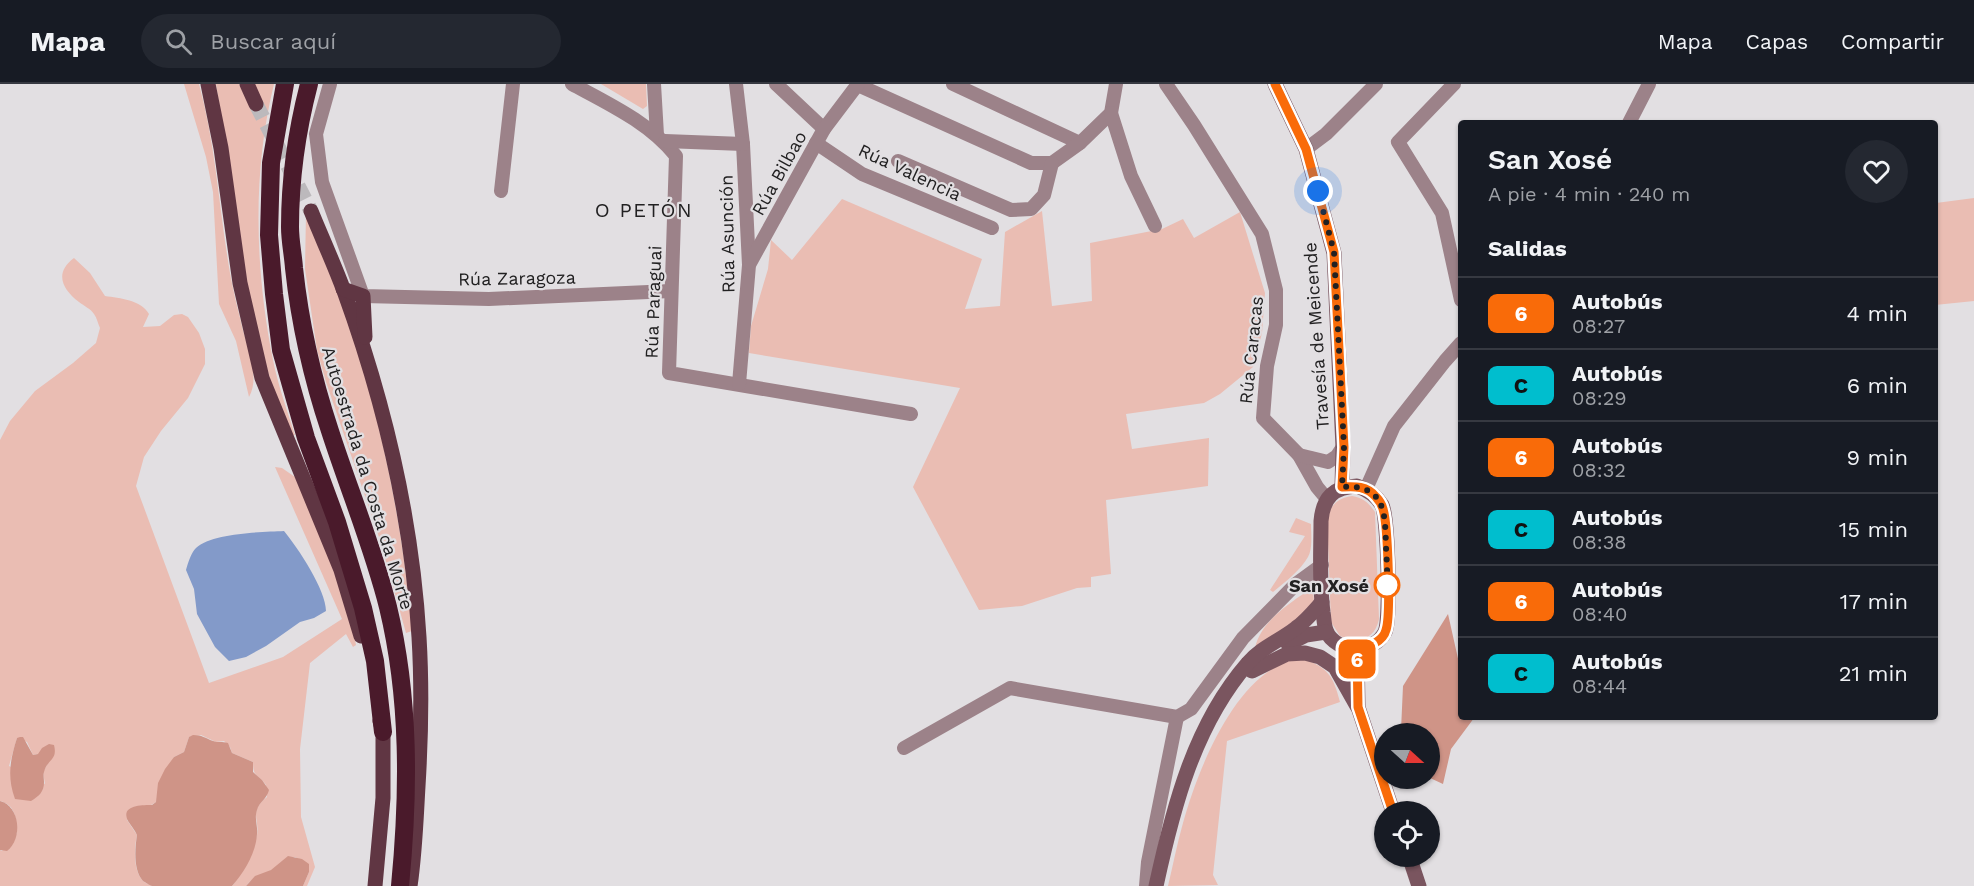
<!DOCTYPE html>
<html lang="es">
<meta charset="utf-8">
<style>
:root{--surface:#171b24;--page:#242831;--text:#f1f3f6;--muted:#9ea1a6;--line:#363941}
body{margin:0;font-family:"Work Sans",sans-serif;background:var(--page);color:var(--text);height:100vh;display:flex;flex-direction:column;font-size:22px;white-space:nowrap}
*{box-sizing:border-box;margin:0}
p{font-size:20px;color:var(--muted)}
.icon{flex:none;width:33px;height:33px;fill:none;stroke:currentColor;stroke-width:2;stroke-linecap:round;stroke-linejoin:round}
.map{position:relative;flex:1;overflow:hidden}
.sheet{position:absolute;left:1458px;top:36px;width:480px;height:600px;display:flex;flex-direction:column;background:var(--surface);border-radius:6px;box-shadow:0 2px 4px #0004}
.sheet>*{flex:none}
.badge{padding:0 12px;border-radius:9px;font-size:21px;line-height:39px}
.needle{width:39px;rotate:111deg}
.fabs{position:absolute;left:1374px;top:639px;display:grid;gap:12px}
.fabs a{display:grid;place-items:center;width:66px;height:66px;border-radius:50%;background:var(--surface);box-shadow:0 2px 4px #0004;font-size:30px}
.you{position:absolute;width:30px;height:30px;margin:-15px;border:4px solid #fff;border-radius:50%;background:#1a73e8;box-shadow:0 0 0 9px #1a73e833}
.map>.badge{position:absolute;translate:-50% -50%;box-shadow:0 0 0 3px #fff}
h2{padding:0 30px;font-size:22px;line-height:54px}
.round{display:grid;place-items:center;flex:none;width:63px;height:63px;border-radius:32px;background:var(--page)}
.head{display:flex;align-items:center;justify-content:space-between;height:102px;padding:0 30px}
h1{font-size:28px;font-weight:600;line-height:45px}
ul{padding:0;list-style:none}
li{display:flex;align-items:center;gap:18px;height:72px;padding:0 30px;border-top:2px solid var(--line)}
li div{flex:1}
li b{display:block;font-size:22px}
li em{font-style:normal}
li .badge{min-width:66px;font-weight:700;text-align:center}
header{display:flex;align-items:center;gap:36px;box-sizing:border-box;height:84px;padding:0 30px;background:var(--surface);border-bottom:2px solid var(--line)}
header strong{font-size:28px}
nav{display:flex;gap:33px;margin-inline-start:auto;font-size:21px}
.search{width:420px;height:54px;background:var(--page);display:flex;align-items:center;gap:15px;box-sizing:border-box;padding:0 21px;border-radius:33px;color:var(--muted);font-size:22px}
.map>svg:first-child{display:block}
.green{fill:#eabdb3;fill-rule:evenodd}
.forest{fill:#cf9487}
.water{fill:#839ac9}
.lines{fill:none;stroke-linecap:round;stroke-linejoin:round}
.primary-tunnel{stroke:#bcb9bc;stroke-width:15;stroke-dasharray:15 8;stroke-linecap:butt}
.minor{stroke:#9c8289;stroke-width:14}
.secondary{stroke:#7a555f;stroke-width:15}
.primary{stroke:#603643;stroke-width:15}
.motorway{stroke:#4a1a2b;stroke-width:18}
.line-casing{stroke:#fff;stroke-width:14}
.line{stroke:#f96b09;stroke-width:9}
.walk{stroke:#222122;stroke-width:6;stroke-dasharray:0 10.8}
.stop-dot{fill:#fff;stroke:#f96b09;stroke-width:3}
.labels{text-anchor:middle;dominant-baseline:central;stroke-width:4.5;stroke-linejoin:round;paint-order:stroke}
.street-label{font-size:18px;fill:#222122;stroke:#e2dfe2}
.stop-label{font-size:18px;font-weight:bold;fill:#222122;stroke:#e2dfe2;text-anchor:end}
.neighbourhood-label{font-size:20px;letter-spacing:1.5px;fill:#222122;stroke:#e2dfe2}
</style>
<header>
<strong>Mapa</strong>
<div class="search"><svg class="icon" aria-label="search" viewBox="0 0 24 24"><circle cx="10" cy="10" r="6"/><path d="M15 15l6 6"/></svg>Buscar aquí</div>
<nav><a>Mapa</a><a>Capas</a><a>Compartir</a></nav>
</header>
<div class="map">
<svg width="1974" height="802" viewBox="0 0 1974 802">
<rect width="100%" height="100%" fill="#e2dfe2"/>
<g class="green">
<path d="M184,0H199C216,62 219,126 230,189C233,206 237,222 241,238C246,262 261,291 249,313L236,257L219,220L213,108L206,73Z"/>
<path d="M216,0H239L250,23L254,0H274C252,89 255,186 273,276C278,301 287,326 295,351L291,352L273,306L252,231Z"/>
<polygon points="601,0 646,0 647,22 643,25"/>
<polygon points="1974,114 1974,217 1935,221 1935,121 1936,119"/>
<polygon points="842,115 982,175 965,225 1000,222 1005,148 1042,127 1052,222 1092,217 1090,159 1162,145 1183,135 1194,154 1240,128 1265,209 1262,249 1253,283 1220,310 1204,319 1126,330 1132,365 1209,354 1208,402 1106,416 1111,490 1091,493 1091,503 1077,504 1022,522 979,526 913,403 960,304 749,269 751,242 768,185 771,156 792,176"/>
<path d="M306,129C325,175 345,222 359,270C386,360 404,453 412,547L406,549L380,456L326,298L317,266L305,185Z"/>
<path d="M74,174L90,189L105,212C120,214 141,216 149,230L143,243L160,242L174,231L182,230L188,233L199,249L205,265V280L188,314L161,347L144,373L136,402L209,599L283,573L342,535L275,383L282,384L295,393L318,443L350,532L356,561L353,563L346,550L310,579L300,665L301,733L315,783L307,802H303L309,788L308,780L295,773C278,776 283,780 270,787C261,792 253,792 246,802H232C240,794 254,763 257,751C260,735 248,728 267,713L266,701C258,690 253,694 253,678L232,669L230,663L224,657L216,658L201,651L189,653L184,668L174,673L156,718L127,736L137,751C134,764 133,786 143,797C145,799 149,800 152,802H0V766L2,767L17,749C16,735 16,721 0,717V356L10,337L35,307L73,279L96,259L100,244C98,240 97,234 94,230C91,225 84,222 79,218C62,205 54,189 74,174ZM17,654L27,658L33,671L38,670L48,679L43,688L45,700L9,682Z"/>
<path d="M1352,412C1363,414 1368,418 1375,428L1379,535C1376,549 1369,554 1355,558L1340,552L1331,538L1327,433C1332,420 1338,414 1352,412Z"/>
<path d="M1296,434L1311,440C1311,450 1313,464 1308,473C1300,487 1285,498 1273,508L1270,506L1305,452L1289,448Z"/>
<path d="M1306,508H1313L1314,517L1293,539L1255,564C1260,539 1287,521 1306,508Z"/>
<path d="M1302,574C1328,584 1333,591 1340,618L1227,657L1213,791L1218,801L1168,802C1173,781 1177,760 1183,739C1198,685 1238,581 1302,574Z"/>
</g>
<g class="forest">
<polygon points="1448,530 1461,588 1461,633 1474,634 1451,665 1443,700 1430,694 1430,650 1402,649 1401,646 1403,602"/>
<path d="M193,651C202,651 205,654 213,657C218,659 222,657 228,659L232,669L253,678V688L262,696L269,706C267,715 259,718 257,726C254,735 258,742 257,750C256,769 244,789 232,802H152C151,802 143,797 143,797C133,786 135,764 137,751C135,746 131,742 128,737C120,721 142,721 152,721L156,718L158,699L165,685L174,673L184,668L189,653Z"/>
<path d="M20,653H23L33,671L38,670L42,664L49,660L54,661C58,677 47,675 44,688C43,690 44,695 44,698C44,708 39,712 31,717L15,715C7,693 10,676 17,654Z"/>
<path d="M0,717C20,722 23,755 7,767L0,766Z"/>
<polygon points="288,772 302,775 309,780 309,788 303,802 246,802 255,792 271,786"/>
</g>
<path class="water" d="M284,447C298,464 326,506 326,527L314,534L300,538L266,562L246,573L229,577L215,563L197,530L194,505L186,486C188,479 191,469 196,464C212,449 262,448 284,447Z"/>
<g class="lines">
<polyline class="primary-tunnel" points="256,20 311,127"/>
<g class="minor">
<polyline points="330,0 316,50 322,98 363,212 489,215 671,207"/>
<path d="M572,0C609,20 650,39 676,72L669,289L911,330"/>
<polyline points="654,0 657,51"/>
<polyline points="736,0 743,60 749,181 739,300"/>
<polyline points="776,0 824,45"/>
<polyline points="953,0 1080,59"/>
<polyline points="1166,0 1194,41 1262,150 1276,206 1276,241 1267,282 1263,334 1299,371 1317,403 1327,415"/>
<polyline points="1454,0 1398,58 1442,129 1461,216"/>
<polyline points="858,1 1031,79 1052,79 1080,59 1111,29 1116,0"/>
<polyline points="1111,29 1131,92 1155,142"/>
<polyline points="1629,39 1649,0"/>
<polyline points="665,57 743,60"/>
<polyline points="816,59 862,90 992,144"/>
<polyline points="1306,65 1326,50 1376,0"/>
<polyline points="898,77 1011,126 1031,125 1044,111 1052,79"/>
<polyline points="501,107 513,0"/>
<polyline points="750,179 824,45 858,0"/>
<polyline points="1299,371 1328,378 1337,372 1343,363"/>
<polyline points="1366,405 1394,342 1445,277 1461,259"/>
<polyline points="904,664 1010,604 1177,633 1191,625 1243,554 1296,500 1322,481"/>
<polyline points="1146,802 1148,778 1177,633"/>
</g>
<g class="secondary">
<polyline points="1275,0 1306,65 1334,169 1343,363 1342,403"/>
<path d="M1357,402C1368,406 1376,411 1382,421C1388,433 1391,536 1385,548C1380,558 1369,564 1359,565C1347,567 1330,558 1326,546C1324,541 1324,534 1323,528C1319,498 1321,467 1321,437C1323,413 1334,403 1357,402Z"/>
<polyline points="1288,560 1306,551 1326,548"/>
<polyline points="1357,566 1358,623 1393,728"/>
<polyline points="1252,587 1287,570 1305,569 1320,573 1335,583 1357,622"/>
<polyline points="1409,772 1419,802"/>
<path d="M1156,802C1173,724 1194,641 1248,579C1260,564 1281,556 1296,544C1306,537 1314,527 1322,518"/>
</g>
<g class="primary">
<polyline points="208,0 221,64 240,199 262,294 341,486 361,552"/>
<polyline points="247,0 256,20"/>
<path d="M311,127C322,154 334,180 344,207C384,317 412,435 419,553C422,602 421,653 418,702C416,736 415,769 410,802"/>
<polyline points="343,205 363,212 365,253"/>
<polyline points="375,802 383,714 383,648 380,637"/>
</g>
<g class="motorway">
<polyline points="285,0 271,79 269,151 274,210 281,266 306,354 337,438 363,524 375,577 383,648"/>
<path d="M309,0C297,46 290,95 290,143C290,157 293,170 294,184C300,240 312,293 330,347C349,406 373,463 388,523C410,614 409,709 400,802"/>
</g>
</g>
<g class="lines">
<g class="line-casing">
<path id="line" d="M1275,0L1306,65L1334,168L1344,363L1342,403C1355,402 1367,402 1376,413C1379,416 1382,421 1383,425C1388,441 1391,531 1386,546C1383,558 1368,563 1357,566L1358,623L1393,728"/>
</g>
<use href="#line" class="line"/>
<path class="walk" d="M1318,107L1334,168L1344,363L1342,403C1386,400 1385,429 1386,463C1387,477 1387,491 1388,506L1387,501"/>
</g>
<circle class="stop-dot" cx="1387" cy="501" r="12"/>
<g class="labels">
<g class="street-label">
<text transform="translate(910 88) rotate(25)">Rúa Valencia</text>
<text transform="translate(779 89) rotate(-61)">Rúa Bilbao</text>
<text transform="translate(727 150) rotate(-91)">Rúa Asunción</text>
<text transform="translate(517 194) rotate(-1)">Rúa Zaragoza</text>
<text transform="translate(653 218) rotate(-88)">Rúa Paraguai</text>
<text transform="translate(1316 252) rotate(-94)">Travesía de Meicende</text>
<text transform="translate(1251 266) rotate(-84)">Rúa Caracas</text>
<text transform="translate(368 394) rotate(73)">Autoestrada da Costa da Morte</text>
</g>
<g class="stop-label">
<text x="1369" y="501">San Xosé</text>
</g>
<g class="neighbourhood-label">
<text x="644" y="126">O PETÓN</text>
</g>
</g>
</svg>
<div class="fabs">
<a><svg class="needle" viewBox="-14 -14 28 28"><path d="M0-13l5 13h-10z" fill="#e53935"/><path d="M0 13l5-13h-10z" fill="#9ea1a6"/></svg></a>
<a><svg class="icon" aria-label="locate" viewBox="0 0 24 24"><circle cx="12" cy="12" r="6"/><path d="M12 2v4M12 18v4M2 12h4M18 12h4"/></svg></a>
</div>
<div class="you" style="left:1318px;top:107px"></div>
<b class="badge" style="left:1357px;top:575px;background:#f96b09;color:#fff">6</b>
<section class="sheet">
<div class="head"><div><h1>San Xosé</h1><p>A pie · 4 min · 240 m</p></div><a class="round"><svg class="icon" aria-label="heart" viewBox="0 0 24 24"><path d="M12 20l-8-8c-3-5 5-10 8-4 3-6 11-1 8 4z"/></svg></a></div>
<h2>Salidas</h2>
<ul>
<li><span class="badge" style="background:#f96b09;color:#fff">6</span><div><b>Autobús</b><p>08:27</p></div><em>4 min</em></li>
<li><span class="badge" style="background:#00bece;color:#111">C</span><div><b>Autobús</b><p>08:29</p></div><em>6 min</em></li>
<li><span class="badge" style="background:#f96b09;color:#fff">6</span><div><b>Autobús</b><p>08:32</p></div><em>9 min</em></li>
<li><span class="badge" style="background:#00bece;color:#111">C</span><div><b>Autobús</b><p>08:38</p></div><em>15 min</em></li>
<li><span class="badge" style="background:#f96b09;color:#fff">6</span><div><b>Autobús</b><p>08:40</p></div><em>17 min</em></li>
<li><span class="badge" style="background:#00bece;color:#111">C</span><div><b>Autobús</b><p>08:44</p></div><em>21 min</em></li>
</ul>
</section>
</div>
